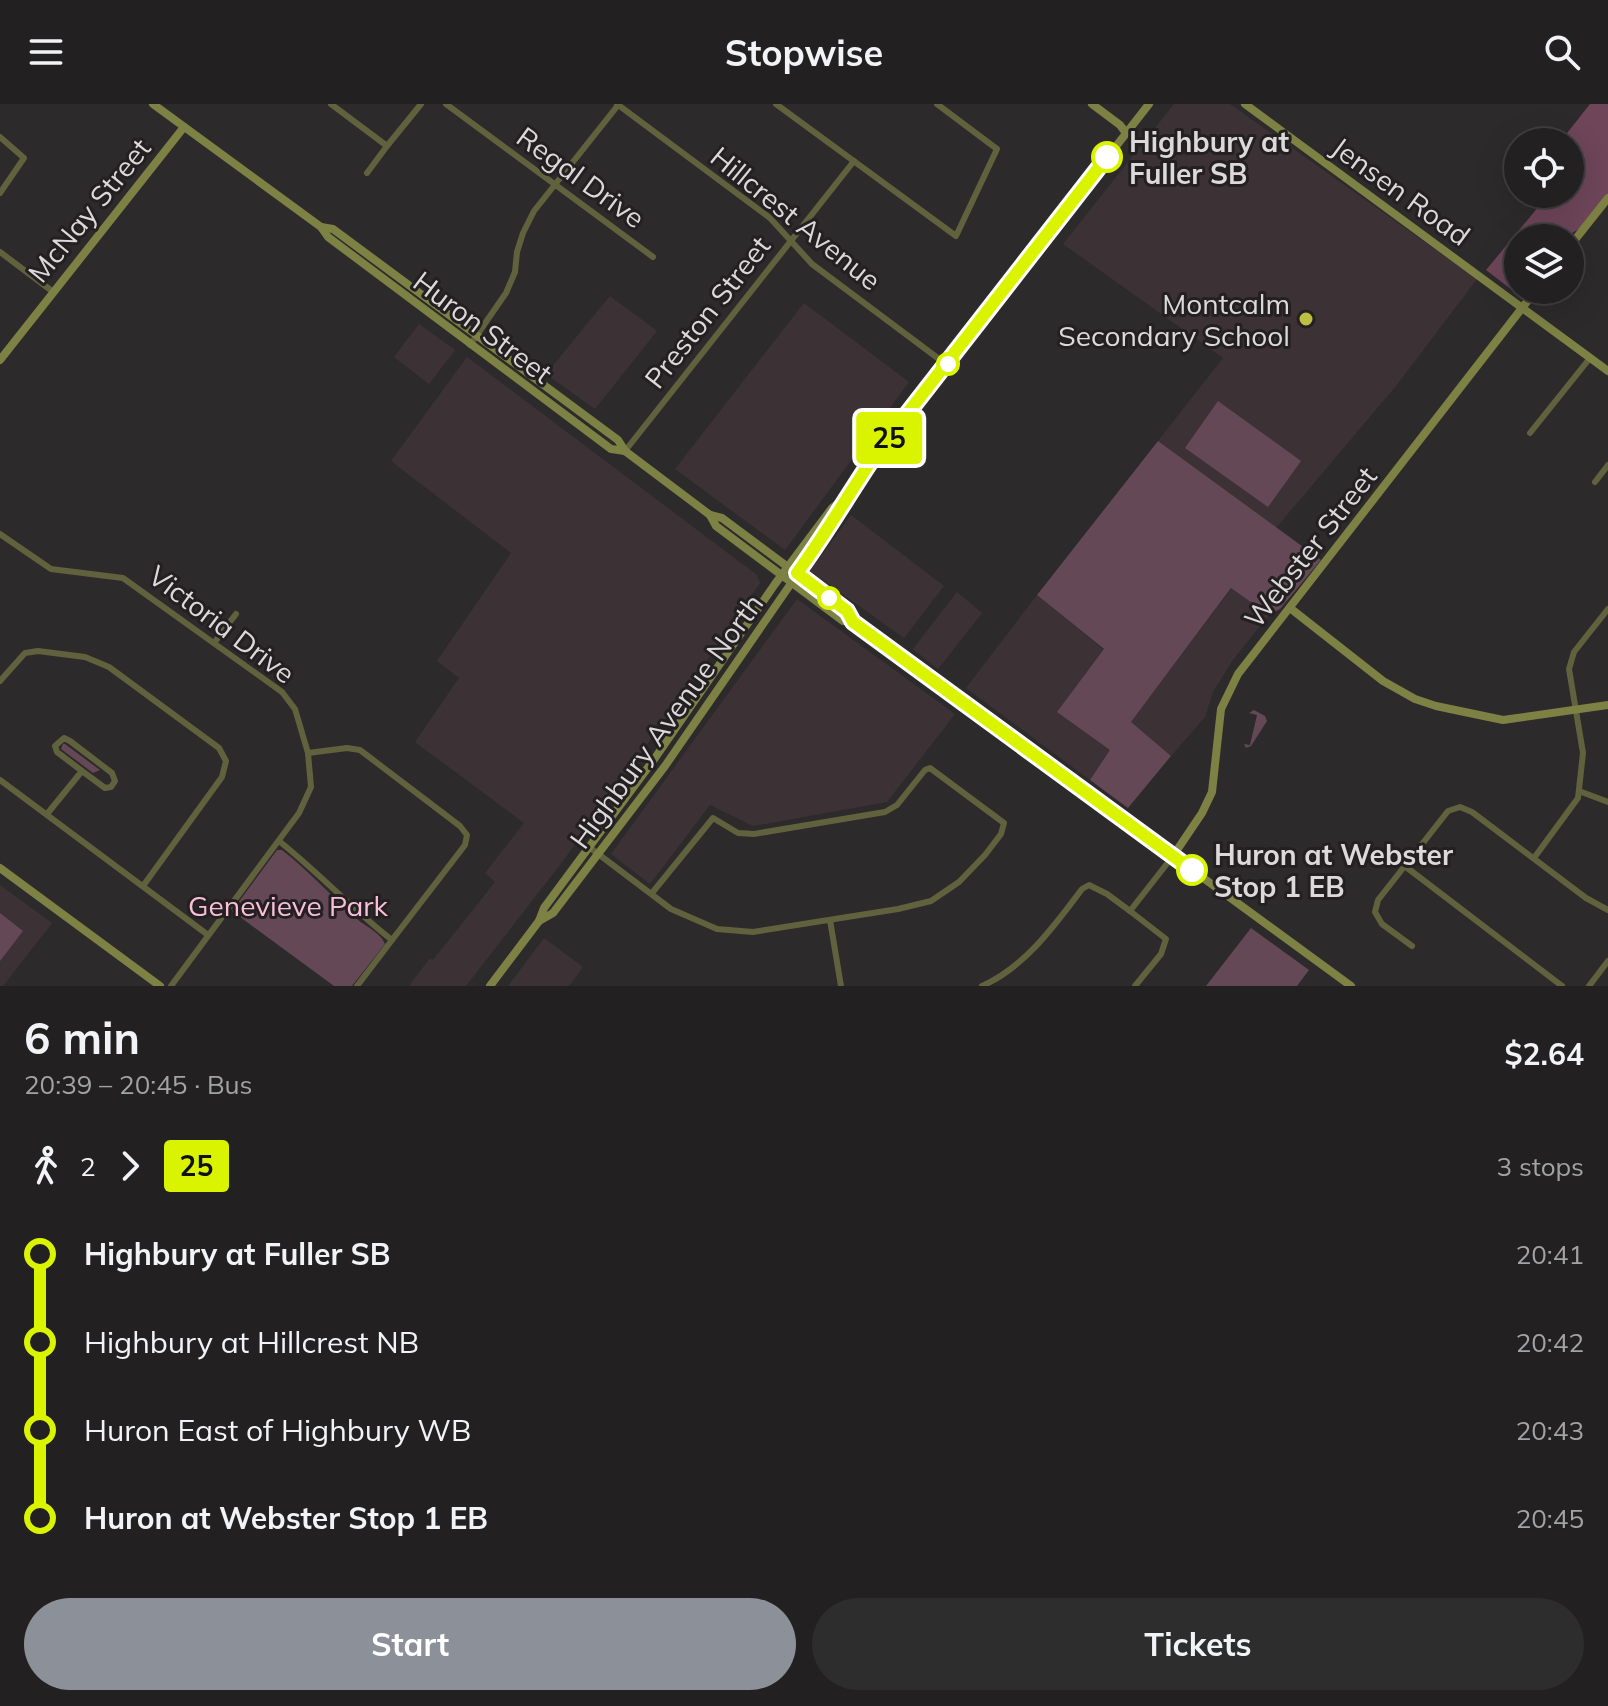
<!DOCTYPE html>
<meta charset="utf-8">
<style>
:root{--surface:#222020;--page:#2e2d2d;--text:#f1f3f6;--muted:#a2a3a5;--line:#3f3e3e;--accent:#8c9099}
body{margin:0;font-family:Mulish,sans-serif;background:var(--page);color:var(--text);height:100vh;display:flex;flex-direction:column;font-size:30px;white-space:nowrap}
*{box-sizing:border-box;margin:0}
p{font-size:26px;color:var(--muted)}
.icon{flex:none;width:44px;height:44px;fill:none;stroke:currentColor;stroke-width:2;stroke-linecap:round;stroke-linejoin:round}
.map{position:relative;height:882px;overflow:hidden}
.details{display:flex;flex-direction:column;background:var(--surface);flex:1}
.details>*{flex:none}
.badge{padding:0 16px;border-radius:6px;font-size:28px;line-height:52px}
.tools{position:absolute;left:1504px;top:24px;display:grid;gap:16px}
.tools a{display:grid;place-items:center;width:80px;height:80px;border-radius:50%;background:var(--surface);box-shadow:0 8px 32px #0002,0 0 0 2px var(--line);font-size:40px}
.map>.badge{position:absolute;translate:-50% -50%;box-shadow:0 0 0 4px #fff}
.legs{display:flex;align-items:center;gap:12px;height:88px;padding:0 24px;font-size:26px}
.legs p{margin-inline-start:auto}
.head{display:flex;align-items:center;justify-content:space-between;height:136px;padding:0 24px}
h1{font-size:44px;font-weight:700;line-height:60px}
.cta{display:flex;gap:16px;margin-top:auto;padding:16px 24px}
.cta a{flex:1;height:92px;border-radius:48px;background:var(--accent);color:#fff;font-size:32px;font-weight:700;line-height:92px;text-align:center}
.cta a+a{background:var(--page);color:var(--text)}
ul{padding:0 24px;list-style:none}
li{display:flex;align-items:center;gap:28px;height:88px;font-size:30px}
li i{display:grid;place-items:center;width:12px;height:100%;margin:0 10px;background:currentColor}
li i::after{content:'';width:20px;height:20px;margin:-10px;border:6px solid;border-radius:50%;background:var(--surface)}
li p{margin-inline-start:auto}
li:first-child i{background:linear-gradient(#0000 50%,currentColor 0)}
li:last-child i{background:linear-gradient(currentColor 50%,#0000 0)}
header{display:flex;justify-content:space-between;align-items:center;height:104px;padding:0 24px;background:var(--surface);font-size:36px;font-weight:700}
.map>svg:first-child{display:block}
.built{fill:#3c3236}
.green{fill:#644855}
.forest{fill:#6e4559}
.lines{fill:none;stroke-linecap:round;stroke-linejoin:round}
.street{stroke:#60623d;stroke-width:6}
.secondary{stroke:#7d8144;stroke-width:8}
.line-1-casing{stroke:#fff;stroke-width:18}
.line-1{stroke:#daf400;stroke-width:12}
.stop-1-dot{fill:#fff;stroke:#daf400;stroke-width:4}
.poi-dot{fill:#bbc045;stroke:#242022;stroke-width:3}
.labels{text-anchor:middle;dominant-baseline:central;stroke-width:6;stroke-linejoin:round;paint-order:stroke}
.stop-label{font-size:28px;font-weight:bold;fill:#dbd9da;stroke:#242022;text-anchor:start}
.street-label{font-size:28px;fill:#dbd9da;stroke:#242022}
.poi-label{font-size:28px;fill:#dbd9da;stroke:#242022;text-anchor:end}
.park-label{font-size:28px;fill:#f9bfd9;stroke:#242022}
</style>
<header><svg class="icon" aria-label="menu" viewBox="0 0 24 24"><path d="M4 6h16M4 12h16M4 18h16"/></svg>Stopwise<svg class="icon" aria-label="search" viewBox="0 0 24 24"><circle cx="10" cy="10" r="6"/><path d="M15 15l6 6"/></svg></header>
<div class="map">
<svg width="1608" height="882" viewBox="0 0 1608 882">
<rect width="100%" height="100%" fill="#2d2a2b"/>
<g class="built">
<polygon points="1174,0 1230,0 1477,175 1396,282 1276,424 1158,337 1223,254 1063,140"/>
<polygon points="610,192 657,227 595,305 546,270"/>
<polygon points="804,199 909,278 785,446 675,365"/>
<polygon points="419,220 455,246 429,280 394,253"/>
<polygon points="467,253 757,471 760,479 692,578 566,753 466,882 409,882 430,854 433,856 495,778 485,769 524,719 415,638 459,574 437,557 511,449 391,357"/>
<polygon points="851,411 944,482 904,534 810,467"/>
<polygon points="1232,484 1269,511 1232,557 1213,588 1205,613 1171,652 1130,619"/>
<polygon points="957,488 982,509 938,565 913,545"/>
<polygon points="1037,491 1104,546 1111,647 1090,676 966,584"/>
<polygon points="797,495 955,610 887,698 753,722 710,701 650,780 611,750"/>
<polygon points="0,781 52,819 3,882 0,882"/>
<polygon points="544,834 583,863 569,882 508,882"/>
</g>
<g class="green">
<polygon points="1218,297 1301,357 1268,403 1185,344"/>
<polygon points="1158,337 1321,456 1280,505 1269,511 1231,484 1131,618 1171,652 1128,704 1090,676 1110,646 1057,608 1104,545 1037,491"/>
<polygon points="1254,606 1265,612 1267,617 1251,642 1246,644 1244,640 1250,641 1257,611 1249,609"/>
<polygon points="63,640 65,640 100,666 93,669 61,645"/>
<path d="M277,746H282C309,767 331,792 357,815C366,823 380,828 385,840L352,882H334L232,807Z"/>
<polygon points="0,809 23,827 0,857"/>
<polygon points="1251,824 1309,866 1297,882 1206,882"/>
</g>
<polygon class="forest" points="1590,0 1608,0 1608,94 1592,117 1564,134 1518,134 1519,186 1516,189 1486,166 1549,90 1570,90 1570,38 1560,38"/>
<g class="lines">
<g class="street">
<polyline points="331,0 387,42 421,0"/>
<polyline points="446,0 653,153"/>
<polyline points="617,0 770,114 812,160 947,261"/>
<polyline points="776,0 956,132 997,45 937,0"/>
<polyline points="0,33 24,54 0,89"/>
<polyline points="367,69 387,42"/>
<polyline points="0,148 52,187"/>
<polyline points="470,241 506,189 515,168 517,148 523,129 534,107 619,0"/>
<polyline points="1530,329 1590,254"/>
<polyline points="625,347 854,57"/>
<polyline points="1595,378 1608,361"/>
<polyline points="0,430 51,465 123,474 282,588 295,605 308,649 311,683 299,709 171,882"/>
<polyline points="214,539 236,510"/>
<polyline points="0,577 25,549 38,547 85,553 109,563 219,644 226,657 222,673 143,782"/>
<polyline points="0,676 208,831"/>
<polyline points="1579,687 1608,698"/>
<polyline points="47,710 82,667 57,648 55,642 64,634 70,637 112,669 115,677 111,683 105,684 82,667"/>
<path d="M279,737C318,768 352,805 392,836L465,741L467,731L460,722L360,646L347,644L308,649"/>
<polyline points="589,743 671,805 717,825 753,828 898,805 931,797 959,778 985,751 1001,730 1004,719 930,664 925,666 897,701 885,708 754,730 738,729 713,714 652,789"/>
<polyline points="1534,754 1578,694 1583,649 1569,565 1574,548 1608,505"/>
<polyline points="1406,763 1562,882"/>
<polyline points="830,816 841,882"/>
<polyline points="1412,842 1382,820 1375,808 1378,796 1448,707 1460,703 1472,708 1586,794 1608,806"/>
<polyline points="357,882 392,836"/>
<path d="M982,882C1025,863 1055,821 1082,785L1089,781L1107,790L1130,807"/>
<polyline points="1135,882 1161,850 1166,835 1130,807 1173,752"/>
<polyline points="1589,882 1608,857"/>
</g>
<g class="secondary">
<polyline points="153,0 321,123 333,125 618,336 625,347 710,411 722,414 847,507 853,518 1351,882"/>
<polyline points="1092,0 1120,21 1126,29"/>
<polyline points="1245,0 1608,267"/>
<polyline points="321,123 328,133 611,345 625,347"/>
<polyline points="1570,142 1608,94"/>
<polyline points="0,256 184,23"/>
<polyline points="710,411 716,422 843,517 853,518"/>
<polyline points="1290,504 1383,577 1415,595 1436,602 1503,616 1608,601"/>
<polyline points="1173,752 1202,709 1212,688 1221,605 1238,570 1536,186"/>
<polyline points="0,764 160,882"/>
<polyline points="539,817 553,809 665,662 839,410 845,395 875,351 1149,0"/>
<polyline points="490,882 539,817 544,804 655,654 775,480 832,404 844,395"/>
</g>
</g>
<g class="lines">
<g class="line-1-casing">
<path id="line-1" d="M1107,53L875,351C848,391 825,431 797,469L847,507L853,518L1192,766"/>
</g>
<use href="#line-1" class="line-1"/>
</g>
<g class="stop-1-dot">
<circle cx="1107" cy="53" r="14"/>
<circle cx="948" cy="260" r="10"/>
<circle cx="829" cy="494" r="10"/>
<circle cx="1192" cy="766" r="14"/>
</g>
<circle class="poi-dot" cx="1306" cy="215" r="8"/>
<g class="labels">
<g class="stop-label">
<text x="1129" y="37">Highbury at<tspan x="1129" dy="32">Fuller SB</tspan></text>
<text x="1214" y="750">Huron at Webster<tspan x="1214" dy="32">Stop 1 EB</tspan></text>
</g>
<g class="street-label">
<text transform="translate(581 73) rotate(36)">Regal Drive</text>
<text transform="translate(1401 87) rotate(36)">Jensen Road</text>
<text transform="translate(89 106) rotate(-51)">McNay Street</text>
<text transform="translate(796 114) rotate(39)">Hillcrest Avenue</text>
<text transform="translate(707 208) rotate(-52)">Preston Street</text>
<text transform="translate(483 223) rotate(37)">Huron Street</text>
<text transform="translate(1310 443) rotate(-52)">Webster Street</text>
<text transform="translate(222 520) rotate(37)">Victoria Drive</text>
<text transform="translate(666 617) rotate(-54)">Highbury Avenue North</text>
</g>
<g class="poi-label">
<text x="1290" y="199">Montcalm<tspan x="1290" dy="32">Secondary School</tspan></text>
</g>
<g class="park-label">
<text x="288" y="801">Genevieve Park</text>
</g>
</g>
</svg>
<div class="tools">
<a><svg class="icon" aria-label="locate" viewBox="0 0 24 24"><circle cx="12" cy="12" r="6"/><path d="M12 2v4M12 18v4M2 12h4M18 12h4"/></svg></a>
<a><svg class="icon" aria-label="layers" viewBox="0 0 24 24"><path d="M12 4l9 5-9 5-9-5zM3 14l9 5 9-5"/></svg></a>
</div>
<b class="badge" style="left:889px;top:334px;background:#daf400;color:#111">25</b>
</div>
<section class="details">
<div class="head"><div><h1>6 min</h1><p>20:39 – 20:45 · Bus</p></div><b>$2.64</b></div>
<div class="legs"><svg class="icon" aria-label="walk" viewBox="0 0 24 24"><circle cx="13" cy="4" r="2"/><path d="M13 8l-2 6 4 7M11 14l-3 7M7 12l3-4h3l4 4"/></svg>2<svg class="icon" aria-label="forward" viewBox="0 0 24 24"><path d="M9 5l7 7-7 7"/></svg><b class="badge" style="background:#daf400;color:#111">25</b><p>3 stops</p></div>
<ul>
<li><i style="color:#daf400"></i><b>Highbury at Fuller SB</b><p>20:41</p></li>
<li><i style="color:#daf400"></i><span>Highbury at Hillcrest NB</span><p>20:42</p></li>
<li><i style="color:#daf400"></i><span>Huron East of Highbury WB</span><p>20:43</p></li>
<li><i style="color:#daf400"></i><b>Huron at Webster Stop 1 EB</b><p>20:45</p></li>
</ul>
<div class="cta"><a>Start</a><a>Tickets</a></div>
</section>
